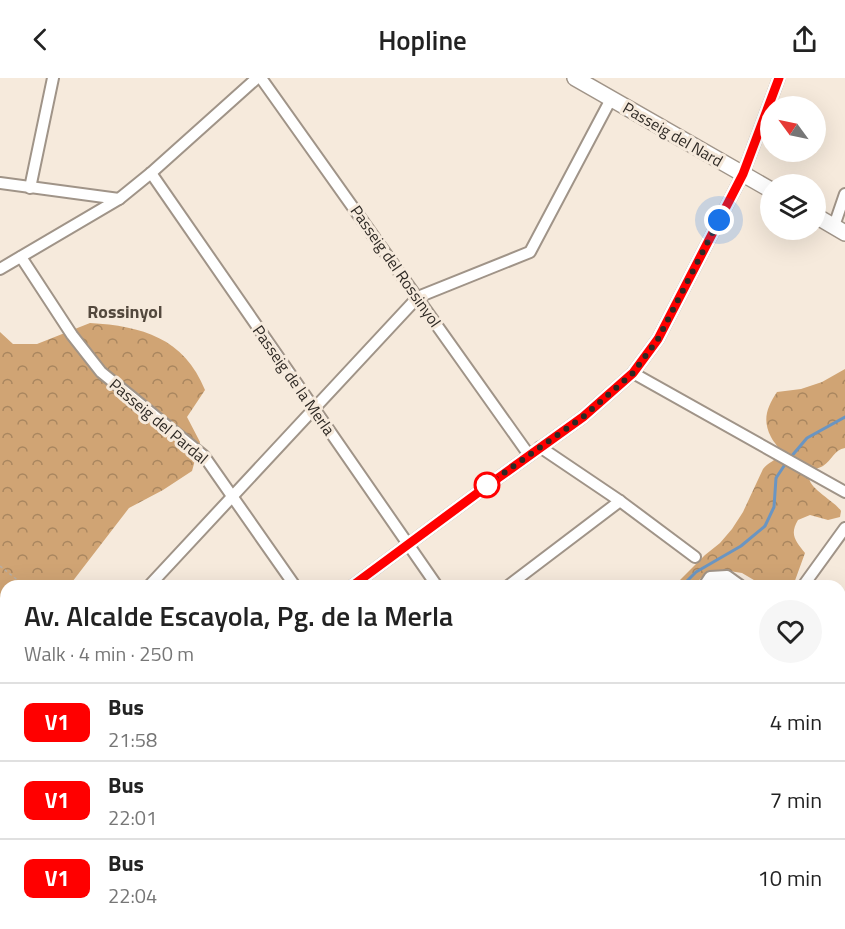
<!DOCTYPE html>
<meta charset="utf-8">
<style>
:root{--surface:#fff;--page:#f6f6f6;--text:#222;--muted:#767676;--line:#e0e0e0}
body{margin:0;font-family:"Titillium Web",sans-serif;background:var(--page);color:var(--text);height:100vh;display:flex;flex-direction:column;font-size:22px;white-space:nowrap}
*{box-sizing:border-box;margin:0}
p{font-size:20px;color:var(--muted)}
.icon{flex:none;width:33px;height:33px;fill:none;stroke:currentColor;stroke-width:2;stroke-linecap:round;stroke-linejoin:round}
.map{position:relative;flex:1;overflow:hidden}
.side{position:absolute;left:0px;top:502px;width:846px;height:350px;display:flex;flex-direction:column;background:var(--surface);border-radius:18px 18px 0 0;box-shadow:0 6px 24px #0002}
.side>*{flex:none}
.badge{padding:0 12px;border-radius:9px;font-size:21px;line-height:39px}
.needle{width:39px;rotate:303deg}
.tools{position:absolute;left:760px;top:18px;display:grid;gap:12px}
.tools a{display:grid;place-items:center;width:66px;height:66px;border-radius:50%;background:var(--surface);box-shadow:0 6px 24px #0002;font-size:30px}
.you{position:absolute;width:30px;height:30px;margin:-15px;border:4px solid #fff;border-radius:50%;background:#1a73e8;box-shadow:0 0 0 9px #1a73e833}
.map>.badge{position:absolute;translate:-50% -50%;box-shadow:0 0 0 3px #fff}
.round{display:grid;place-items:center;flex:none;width:63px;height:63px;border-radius:32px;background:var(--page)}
.overview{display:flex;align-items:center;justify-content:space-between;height:102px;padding:0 24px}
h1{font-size:28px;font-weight:600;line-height:45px}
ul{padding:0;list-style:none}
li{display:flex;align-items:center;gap:18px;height:78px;padding:0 24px;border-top:2px solid var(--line)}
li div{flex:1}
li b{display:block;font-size:22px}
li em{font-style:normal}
li .badge{min-width:66px;font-weight:700;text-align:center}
header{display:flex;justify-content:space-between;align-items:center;height:78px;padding:0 24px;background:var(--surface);font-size:27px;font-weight:600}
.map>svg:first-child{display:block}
.forest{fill:url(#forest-crowns)}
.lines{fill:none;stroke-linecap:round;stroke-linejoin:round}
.stream{stroke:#6a95c2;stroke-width:3}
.street-casing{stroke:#a09488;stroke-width:14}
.secondary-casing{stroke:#a09488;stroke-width:18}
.path{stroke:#b8aea3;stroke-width:1.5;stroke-dasharray:3 3;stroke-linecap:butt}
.street{stroke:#fff;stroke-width:10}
.secondary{stroke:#fff;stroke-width:15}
.line-casing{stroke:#fff;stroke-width:14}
.line{stroke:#f00;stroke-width:9}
.walk{stroke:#2e2924;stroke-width:6;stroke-dasharray:0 10.8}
.stop-dot{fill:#fff;stroke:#f00;stroke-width:3}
.labels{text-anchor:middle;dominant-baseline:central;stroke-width:6;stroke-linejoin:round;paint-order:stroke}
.street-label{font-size:16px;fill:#2e2924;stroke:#f6eadc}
.neighbourhood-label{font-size:18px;font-weight:bold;fill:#53483d;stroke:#f6eadc}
</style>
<header><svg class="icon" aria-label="back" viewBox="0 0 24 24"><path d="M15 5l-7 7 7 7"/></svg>Hopline<svg class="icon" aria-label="share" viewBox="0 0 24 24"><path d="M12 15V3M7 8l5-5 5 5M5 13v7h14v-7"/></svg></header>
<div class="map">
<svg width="845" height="851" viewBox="0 0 845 851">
<defs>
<pattern id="forest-crowns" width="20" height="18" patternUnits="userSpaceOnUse" patternTransform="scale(1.5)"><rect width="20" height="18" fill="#d0a474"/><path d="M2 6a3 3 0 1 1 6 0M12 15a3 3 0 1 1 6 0" fill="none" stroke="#a9865f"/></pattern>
</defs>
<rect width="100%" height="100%" fill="#f6eadc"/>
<g class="forest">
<path d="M90,245C142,248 184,260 205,312L187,339L200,364L192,393L163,412L129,430L69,508H6V846H250L245,851H0V254L13,266H37Z"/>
<path d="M845,291V370C834,372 832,382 823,388C819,390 814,391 811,395C801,407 836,423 841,433L840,439L828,442L810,437L798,442C789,457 796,463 805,475L793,508H764L742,495L723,492L706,495L693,508H674L705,477L720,465L732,451L743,434L763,391C768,384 776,383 781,375C779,369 774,365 771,359C762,342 767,329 777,314L801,311L822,304Z"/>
</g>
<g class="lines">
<g class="stream">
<polyline points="790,380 807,360 845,339"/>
<polyline points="682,508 696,494 741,468 765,448 774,429 776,400 786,385"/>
<polyline points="113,846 144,848 168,846"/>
<polyline points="58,851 69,846"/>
</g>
<g class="street-casing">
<g id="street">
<polyline points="261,0 529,377"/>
<polyline points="151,95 437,508"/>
<polyline points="0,105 119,121"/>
<polyline points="30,110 53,0"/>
<polyline points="834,148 845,116"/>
<polyline points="21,179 72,257 101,294 204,378 295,508"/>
<polyline points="0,191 119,121 151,95 257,0"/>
<polyline points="633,295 845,414"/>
<polyline points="540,369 620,423 695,479"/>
<polyline points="149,508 418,219 530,174 611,21"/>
<polyline points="352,508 487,408 583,339 633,295 658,261 743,96 779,0"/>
<polyline points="508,508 620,423"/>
<polyline points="704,508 710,499 727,498 741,508"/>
<polyline points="803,508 845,450"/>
<polyline points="840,578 845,582"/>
<polyline points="840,679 845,671"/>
<polyline points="0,744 6,742"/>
<polyline points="331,846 336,851"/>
<polyline points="515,846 515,851"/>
<polyline points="289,851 291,846"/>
</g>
</g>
<g class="secondary-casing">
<g id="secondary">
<polyline points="575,0 771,112"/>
<polyline points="816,138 845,155"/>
<polyline points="840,753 845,752"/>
</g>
</g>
<polyline class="path" points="0,488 25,508"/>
<use href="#street" class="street"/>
<use href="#secondary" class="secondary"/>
</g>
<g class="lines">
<g class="line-casing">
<polyline id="line" points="352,508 487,408 583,339 633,295 658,261 743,96 779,0"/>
</g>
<use href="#line" class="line"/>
<polyline class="walk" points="487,407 583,339 633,295 658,261 719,142"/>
</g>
<circle class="stop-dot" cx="487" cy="407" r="12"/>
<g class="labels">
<g class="street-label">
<text transform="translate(673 56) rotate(30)">Passeig del Nard</text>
<text transform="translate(396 188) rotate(55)">Passeig del Rossinyol</text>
<text transform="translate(294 302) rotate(55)">Passeig de la Merla</text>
<text transform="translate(159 343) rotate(40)">Passeig del Pardal</text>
</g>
<g class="neighbourhood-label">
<text x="125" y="233">Rossinyol</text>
</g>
</g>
</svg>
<div class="tools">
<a><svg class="needle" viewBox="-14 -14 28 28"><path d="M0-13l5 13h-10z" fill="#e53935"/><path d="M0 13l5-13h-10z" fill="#767676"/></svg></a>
<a><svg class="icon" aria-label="layers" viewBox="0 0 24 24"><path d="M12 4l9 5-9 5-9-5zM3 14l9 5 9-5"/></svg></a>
</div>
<div class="you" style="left:719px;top:142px"></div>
<section class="side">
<div class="overview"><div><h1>Av. Alcalde Escayola, Pg. de la Merla</h1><p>Walk · 4 min · 250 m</p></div><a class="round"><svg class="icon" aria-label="heart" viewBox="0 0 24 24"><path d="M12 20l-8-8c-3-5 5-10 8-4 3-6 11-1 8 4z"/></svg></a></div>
<ul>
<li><span class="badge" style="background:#f00;color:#fff">V1</span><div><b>Bus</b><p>21:58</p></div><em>4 min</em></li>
<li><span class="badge" style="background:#f00;color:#fff">V1</span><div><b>Bus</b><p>22:01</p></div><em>7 min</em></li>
<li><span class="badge" style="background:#f00;color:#fff">V1</span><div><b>Bus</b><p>22:04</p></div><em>10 min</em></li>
</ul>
</section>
</div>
